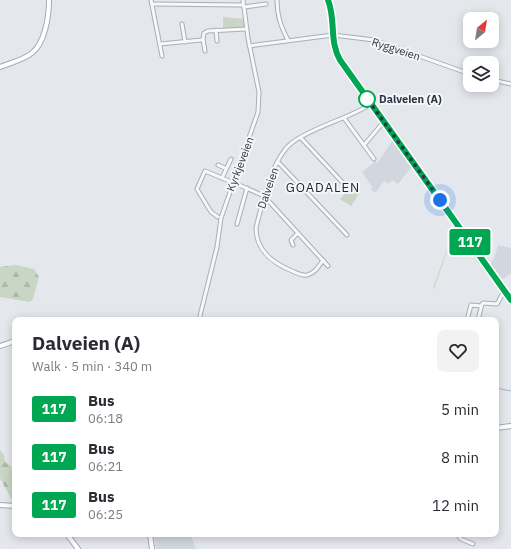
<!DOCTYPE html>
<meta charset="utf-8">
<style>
:root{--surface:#fff;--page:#f2f2f3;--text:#2b2b33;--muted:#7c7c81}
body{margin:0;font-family:"IBM Plex Sans",sans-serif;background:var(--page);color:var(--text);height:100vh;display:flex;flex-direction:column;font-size:15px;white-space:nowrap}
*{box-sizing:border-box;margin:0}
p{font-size:13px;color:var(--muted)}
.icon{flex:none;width:22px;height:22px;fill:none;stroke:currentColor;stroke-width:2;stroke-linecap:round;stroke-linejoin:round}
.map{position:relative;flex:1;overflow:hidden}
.side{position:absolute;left:12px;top:317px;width:487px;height:220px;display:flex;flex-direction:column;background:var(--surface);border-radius:8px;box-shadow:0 2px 10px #0003}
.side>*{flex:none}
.badge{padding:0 8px;border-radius:3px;font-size:14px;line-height:26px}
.needle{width:26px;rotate:30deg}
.tools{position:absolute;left:463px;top:12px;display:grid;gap:8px}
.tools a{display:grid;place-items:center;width:36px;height:36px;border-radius:8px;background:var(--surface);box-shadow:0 2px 10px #0003;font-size:20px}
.you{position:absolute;width:20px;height:20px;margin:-10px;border:3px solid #fff;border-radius:50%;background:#1a73e8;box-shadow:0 0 0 6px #1a73e833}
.map>.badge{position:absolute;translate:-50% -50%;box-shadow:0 0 0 2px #fff}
.round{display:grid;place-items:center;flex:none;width:42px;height:42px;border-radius:8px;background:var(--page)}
.overview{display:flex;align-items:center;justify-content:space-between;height:68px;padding:0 20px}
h1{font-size:19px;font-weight:700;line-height:30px}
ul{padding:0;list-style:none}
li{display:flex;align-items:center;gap:12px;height:48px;padding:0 20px}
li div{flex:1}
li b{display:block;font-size:15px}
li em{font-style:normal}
li .badge{min-width:44px;font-weight:700;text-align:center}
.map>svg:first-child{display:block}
.built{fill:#d2d6de}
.green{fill:#c9d6c5}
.forest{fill:url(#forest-firs)}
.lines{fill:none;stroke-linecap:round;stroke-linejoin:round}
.stream{stroke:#9fb4cc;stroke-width:1}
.minor-casing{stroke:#a9aeb7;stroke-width:5}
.major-casing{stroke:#a3abb8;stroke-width:6}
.minor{stroke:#f7f8fa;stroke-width:3}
.major{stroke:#fff;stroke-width:4}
.line-casing{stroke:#fff;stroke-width:9}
.line{stroke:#00a651;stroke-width:6}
.walk{stroke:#2b3445;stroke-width:4;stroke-dasharray:0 7.2}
.stop-dot{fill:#fff;stroke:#00a651;stroke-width:2}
.labels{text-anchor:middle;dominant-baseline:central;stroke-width:4;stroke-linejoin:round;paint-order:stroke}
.street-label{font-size:11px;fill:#2b3445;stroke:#f4f6f9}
.stop-label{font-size:11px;font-weight:bold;fill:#2b3445;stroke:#f4f6f9;text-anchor:start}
.quarter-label{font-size:13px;letter-spacing:1px;fill:#1d2536;stroke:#f4f6f9}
</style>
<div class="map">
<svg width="511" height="549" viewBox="0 0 511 549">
<defs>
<pattern id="forest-firs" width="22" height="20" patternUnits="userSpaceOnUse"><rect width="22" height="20" fill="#c9d6c5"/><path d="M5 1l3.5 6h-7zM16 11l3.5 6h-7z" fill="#adb8ab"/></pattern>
</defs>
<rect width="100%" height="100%" fill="#e4e7ec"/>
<g class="built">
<polygon points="393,140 412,166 398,184 392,180 389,184 384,181 376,192 373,192 371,189 373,188 362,172 376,161 377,163 378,162"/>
<polygon points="498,245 511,248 511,273 500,281 498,280 489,266 494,258"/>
<polygon points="154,534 190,534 196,549 156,549"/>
</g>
<g class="green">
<polygon points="223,17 244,19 244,28 223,29"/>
<polygon points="352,186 360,192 351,206 340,199"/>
<polygon points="455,227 488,273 487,274 454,231 434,289 433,288"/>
</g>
<g class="forest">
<polygon points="16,265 34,269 39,277 33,299 30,302 0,297 0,267"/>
<polygon points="0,450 4,455 5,462 11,466 12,472 15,472 15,502 13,502 0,478"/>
</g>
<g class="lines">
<polyline class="stream" points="496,388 511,391"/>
<g class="minor-casing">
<g id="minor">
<polyline points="151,0 162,56"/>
<path d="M277,0C277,16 281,27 288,40"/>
<polyline points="152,4 243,5"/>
<polyline points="244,7 266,4"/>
<polyline points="182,24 185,42"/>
<polyline points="216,30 217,41"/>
<polyline points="203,39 205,51"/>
<polyline points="160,44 201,40 203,39 204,33 208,31 246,29"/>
<polyline points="249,46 333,35 374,40 470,74"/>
<polyline points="492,80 511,84"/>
<polyline points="344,118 374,159"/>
<polyline points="301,138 343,183"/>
<polyline points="364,145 381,125"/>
<polyline points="278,162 347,235"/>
<polyline points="218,165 225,168"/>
<polyline points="222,178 231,159"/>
<polyline points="218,217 211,212 197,189 205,171 246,188 264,196 328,266"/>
<polyline points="237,224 247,188"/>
<polyline points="293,245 291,240 298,233"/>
<path d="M323,260C319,266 315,273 307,275C302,276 297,273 292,271C273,263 256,251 256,228C262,204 272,157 293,142C315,126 348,119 371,104"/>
<polyline points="199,320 217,247 221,218 258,112 259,92 248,38 243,0"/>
<polyline points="467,320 471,305 481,306"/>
<polyline points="478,320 482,304 483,303 497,304 503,293 505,291"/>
<polyline points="457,534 461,539 473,544"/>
</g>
</g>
<g class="major-casing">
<g id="major">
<path d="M328,0C337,22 329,41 342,63L511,300"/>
<path d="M0,67C10,63 23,60 32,53C45,43 49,16 49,0"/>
<polyline points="0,346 15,341"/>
<polyline points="496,428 511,426"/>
<polyline points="0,505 15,506"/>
<polyline points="67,534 78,549"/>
<polyline points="150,534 152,549"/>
</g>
</g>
<use href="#minor" class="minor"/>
<use href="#major" class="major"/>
</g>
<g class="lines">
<g class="line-casing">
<path id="line" d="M328,0C336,20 329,41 340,60L511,300"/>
</g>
<use href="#line" class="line"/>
<polyline class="walk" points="367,99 366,97 440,200"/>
</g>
<circle class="stop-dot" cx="367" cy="99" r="8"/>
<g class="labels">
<g class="street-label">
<text transform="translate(396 49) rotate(18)">Ryggveien</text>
<text transform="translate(240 164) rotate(-69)">Kyrkjeveien</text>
<text transform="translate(268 188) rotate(-71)">Dalveien</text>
</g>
<g class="stop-label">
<text x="379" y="99">Dalveien (A)</text>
</g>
<g class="quarter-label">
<text x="323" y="187">GOADALEN</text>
</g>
</g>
</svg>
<div class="tools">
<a><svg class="needle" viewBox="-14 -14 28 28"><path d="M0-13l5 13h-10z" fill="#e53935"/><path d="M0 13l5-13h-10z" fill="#7c7c81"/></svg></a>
<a><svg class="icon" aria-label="layers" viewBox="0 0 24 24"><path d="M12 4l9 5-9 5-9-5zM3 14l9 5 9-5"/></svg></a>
</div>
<div class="you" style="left:440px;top:200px"></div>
<b class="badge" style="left:470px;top:242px;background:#00a651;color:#fff">117</b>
<section class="side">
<div class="overview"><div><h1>Dalveien (A)</h1><p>Walk · 5 min · 340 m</p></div><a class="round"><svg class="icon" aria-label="heart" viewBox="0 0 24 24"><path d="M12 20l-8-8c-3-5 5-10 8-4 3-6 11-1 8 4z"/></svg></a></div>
<ul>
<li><span class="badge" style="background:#00a651;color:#fff">117</span><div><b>Bus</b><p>06:18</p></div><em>5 min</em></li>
<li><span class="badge" style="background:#00a651;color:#fff">117</span><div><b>Bus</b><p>06:21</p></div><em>8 min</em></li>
<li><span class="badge" style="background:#00a651;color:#fff">117</span><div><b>Bus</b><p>06:25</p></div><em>12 min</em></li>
</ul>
</section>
</div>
